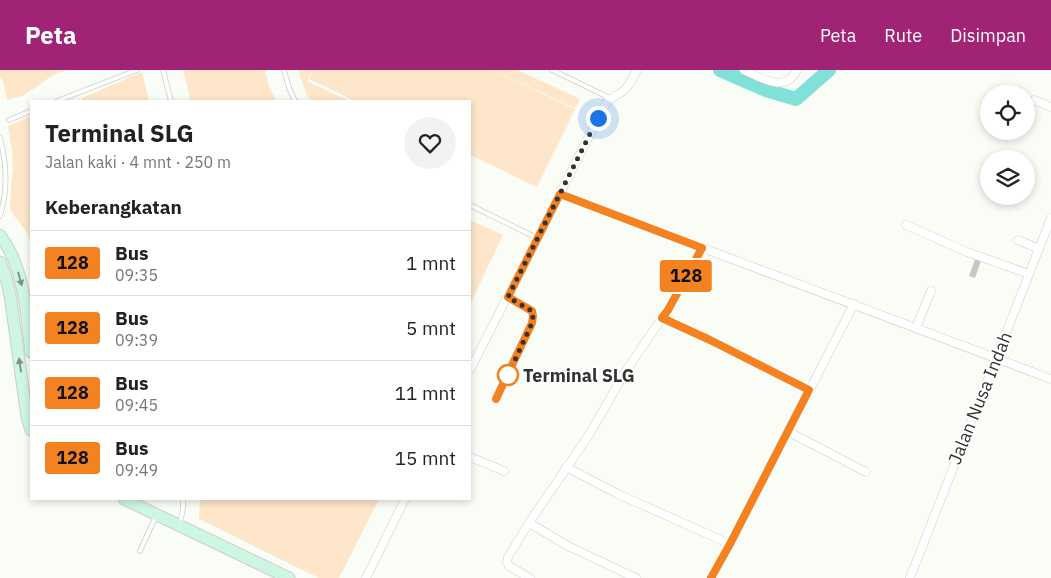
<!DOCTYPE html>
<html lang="id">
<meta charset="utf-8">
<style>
:root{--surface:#fff;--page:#f2f2f2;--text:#222;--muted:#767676;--line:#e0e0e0;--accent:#a12375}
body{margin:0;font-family:"IBM Plex Sans",sans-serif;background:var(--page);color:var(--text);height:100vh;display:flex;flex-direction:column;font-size:19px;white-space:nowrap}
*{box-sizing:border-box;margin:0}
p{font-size:16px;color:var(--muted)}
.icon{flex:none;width:28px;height:28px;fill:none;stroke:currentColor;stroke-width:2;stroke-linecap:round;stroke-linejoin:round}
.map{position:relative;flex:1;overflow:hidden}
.sheet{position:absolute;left:30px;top:30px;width:441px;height:400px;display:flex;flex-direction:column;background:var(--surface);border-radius:0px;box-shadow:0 2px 8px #0003}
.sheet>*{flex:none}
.badge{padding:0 10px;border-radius:4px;font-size:18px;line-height:32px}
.buttons{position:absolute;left:980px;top:15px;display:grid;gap:10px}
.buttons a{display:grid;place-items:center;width:55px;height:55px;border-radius:50%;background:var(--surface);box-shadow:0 2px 8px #0003;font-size:25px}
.you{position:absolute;width:25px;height:25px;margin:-12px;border:4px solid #fff;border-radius:50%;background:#1a73e8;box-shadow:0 0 0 8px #1a73e833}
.map>.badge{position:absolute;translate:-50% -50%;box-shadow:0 0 0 2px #fff}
h2{padding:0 15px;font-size:19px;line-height:45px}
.round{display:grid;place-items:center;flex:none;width:52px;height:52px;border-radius:26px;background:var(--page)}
.headline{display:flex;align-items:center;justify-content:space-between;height:85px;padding:0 15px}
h1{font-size:24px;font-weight:700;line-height:38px}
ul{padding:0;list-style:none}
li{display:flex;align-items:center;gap:15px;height:65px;padding:0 15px;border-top:1px solid var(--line)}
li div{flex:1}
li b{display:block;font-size:19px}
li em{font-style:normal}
li .badge{min-width:55px;font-weight:700;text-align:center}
header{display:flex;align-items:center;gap:30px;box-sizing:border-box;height:70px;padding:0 25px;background:var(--accent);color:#fff}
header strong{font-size:24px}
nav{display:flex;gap:28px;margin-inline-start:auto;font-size:18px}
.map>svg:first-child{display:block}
.green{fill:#fde6c9}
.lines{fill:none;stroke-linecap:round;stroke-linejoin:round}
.river{stroke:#81e1d8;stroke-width:14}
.building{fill:#c9c8c0}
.lane-casing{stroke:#cbcfc8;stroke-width:5.5}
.street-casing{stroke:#cbcfc8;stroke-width:9}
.secondary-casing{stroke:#cbcfc8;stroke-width:13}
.lane{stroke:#fff;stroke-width:4}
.street{stroke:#fff;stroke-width:8}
.secondary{stroke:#cef7e3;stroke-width:11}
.oneway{fill:#80958a}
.line-casing{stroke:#fff;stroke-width:11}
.line{stroke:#f58220;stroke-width:8}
.walk{stroke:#323331;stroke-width:5;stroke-dasharray:0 9}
.stop-dot{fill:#fff;stroke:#f58220;stroke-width:2.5}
.labels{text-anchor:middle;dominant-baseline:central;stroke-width:4;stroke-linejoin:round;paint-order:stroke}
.stop-label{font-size:18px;font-weight:bold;fill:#323331;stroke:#fff;text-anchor:start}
.street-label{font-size:18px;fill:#323331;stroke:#fff}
</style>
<header>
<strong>Peta</strong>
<nav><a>Peta</a><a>Rute</a><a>Disimpan</a></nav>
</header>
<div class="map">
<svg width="1051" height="508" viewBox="0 0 1051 508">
<rect width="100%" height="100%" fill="#f9fdf6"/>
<g class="green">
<polygon points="0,0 67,0 51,6 35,18 22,26 7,30 3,11 0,7"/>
<polygon points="183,0 265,0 269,16 276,31 191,31"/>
<polygon points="298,0 312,0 307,11 349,31 312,31 307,26"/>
<polygon points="313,0 492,0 575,39 537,117 470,85 470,31 355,31 309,9"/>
<polygon points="493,0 518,0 580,29 575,38"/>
<polygon points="142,2 149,31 84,31 82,28"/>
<polygon points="31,46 31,174 26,161 12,143 10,138 11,118 13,101 12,81 8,56"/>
<polygon points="470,150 503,165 470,234"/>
<polygon points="200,429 379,429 339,508 319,508 199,449"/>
</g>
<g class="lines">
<polyline class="river" points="720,0 766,20 796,29 829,0"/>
</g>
<polygon class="building" points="975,189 981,191 975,208 969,206"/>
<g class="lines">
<g class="lane-casing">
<g id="lane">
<polyline points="163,0 171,31"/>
<polyline points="284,0 289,18 295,31"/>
<polyline points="552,0 610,28"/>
<polyline points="57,31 137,0"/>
<polyline points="9,50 31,41"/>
<path d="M0,68C7,94 8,120 0,146"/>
<polyline points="470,135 537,168"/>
<polyline points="496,329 532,253 533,246 531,241 508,227"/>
<polyline points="180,453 183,438 183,429"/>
<polyline points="140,481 156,446"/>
</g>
</g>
<g class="street-casing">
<g id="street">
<path d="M744,0C762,8 785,24 797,0"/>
<polyline points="1034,30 1051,37"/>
<polyline points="559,124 1051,309"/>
<polyline points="906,155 967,182 1029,204"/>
<polyline points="1018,170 1039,179"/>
<polyline points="702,178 668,240 662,248 710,270 809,320"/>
<polyline points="916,258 931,221"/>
<path d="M470,300L606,33C611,27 617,26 623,21C630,16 633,7 637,0"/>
<polyline points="787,361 866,402"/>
<polyline points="470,387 504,401"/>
<polyline points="566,397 618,424 730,474"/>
<polyline points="529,453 568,476 636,508"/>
<polyline points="366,508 405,429"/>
<polyline points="530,508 509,496 507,492 508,487 529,453 589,365 624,304 662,248"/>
<polyline points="711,508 730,474 854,234"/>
<polyline points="910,508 1051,148"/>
</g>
</g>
<g class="secondary-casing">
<g id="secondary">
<path d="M0,165C6,174 12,183 15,193C26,221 27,252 31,282"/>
<polyline points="0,192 6,208 10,225 27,347 31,360"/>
<polyline points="124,429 289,508"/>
</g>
</g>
<use href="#lane" class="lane"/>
<use href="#street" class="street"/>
<use href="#secondary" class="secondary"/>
</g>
<defs><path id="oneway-solid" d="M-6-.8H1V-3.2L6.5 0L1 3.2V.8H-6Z" transform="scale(1.25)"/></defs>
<g class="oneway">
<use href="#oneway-solid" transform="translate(20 209) rotate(75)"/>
<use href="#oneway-solid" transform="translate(20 295) rotate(-98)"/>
</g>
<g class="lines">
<g class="line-casing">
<polyline id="line" points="496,329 532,253 533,246 532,241 508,227 560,124 702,178 668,240 662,248 710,270 809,320 730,474 711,508"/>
</g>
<use href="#line" class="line"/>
<polyline class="walk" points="508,305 532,253 533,246 532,241 508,227 598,48"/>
</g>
<circle class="stop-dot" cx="508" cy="305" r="10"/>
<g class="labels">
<g class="stop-label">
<text x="523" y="305">Terminal SLG</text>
</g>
<g class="street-label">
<text transform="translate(980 328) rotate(-68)">Jalan Nusa Indah</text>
</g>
</g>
</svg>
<div class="buttons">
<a><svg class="icon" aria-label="locate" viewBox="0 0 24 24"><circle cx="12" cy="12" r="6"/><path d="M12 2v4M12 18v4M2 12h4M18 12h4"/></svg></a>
<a><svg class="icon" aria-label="layers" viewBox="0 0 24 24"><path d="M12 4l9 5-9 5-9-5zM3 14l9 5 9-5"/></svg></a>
</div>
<div class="you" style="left:598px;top:48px"></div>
<b class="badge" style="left:686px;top:206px;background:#f58220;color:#111">128</b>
<section class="sheet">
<div class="headline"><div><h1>Terminal SLG</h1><p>Jalan kaki · 4 mnt · 250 m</p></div><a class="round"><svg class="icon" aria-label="heart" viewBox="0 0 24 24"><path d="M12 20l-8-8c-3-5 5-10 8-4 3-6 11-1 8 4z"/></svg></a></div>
<h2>Keberangkatan</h2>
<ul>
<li><span class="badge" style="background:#f58220;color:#111">128</span><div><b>Bus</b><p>09:35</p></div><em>1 mnt</em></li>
<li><span class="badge" style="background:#f58220;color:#111">128</span><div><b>Bus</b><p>09:39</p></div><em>5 mnt</em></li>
<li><span class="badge" style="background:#f58220;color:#111">128</span><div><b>Bus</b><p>09:45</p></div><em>11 mnt</em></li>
<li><span class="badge" style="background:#f58220;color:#111">128</span><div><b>Bus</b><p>09:49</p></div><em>15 mnt</em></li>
</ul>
</section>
</div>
